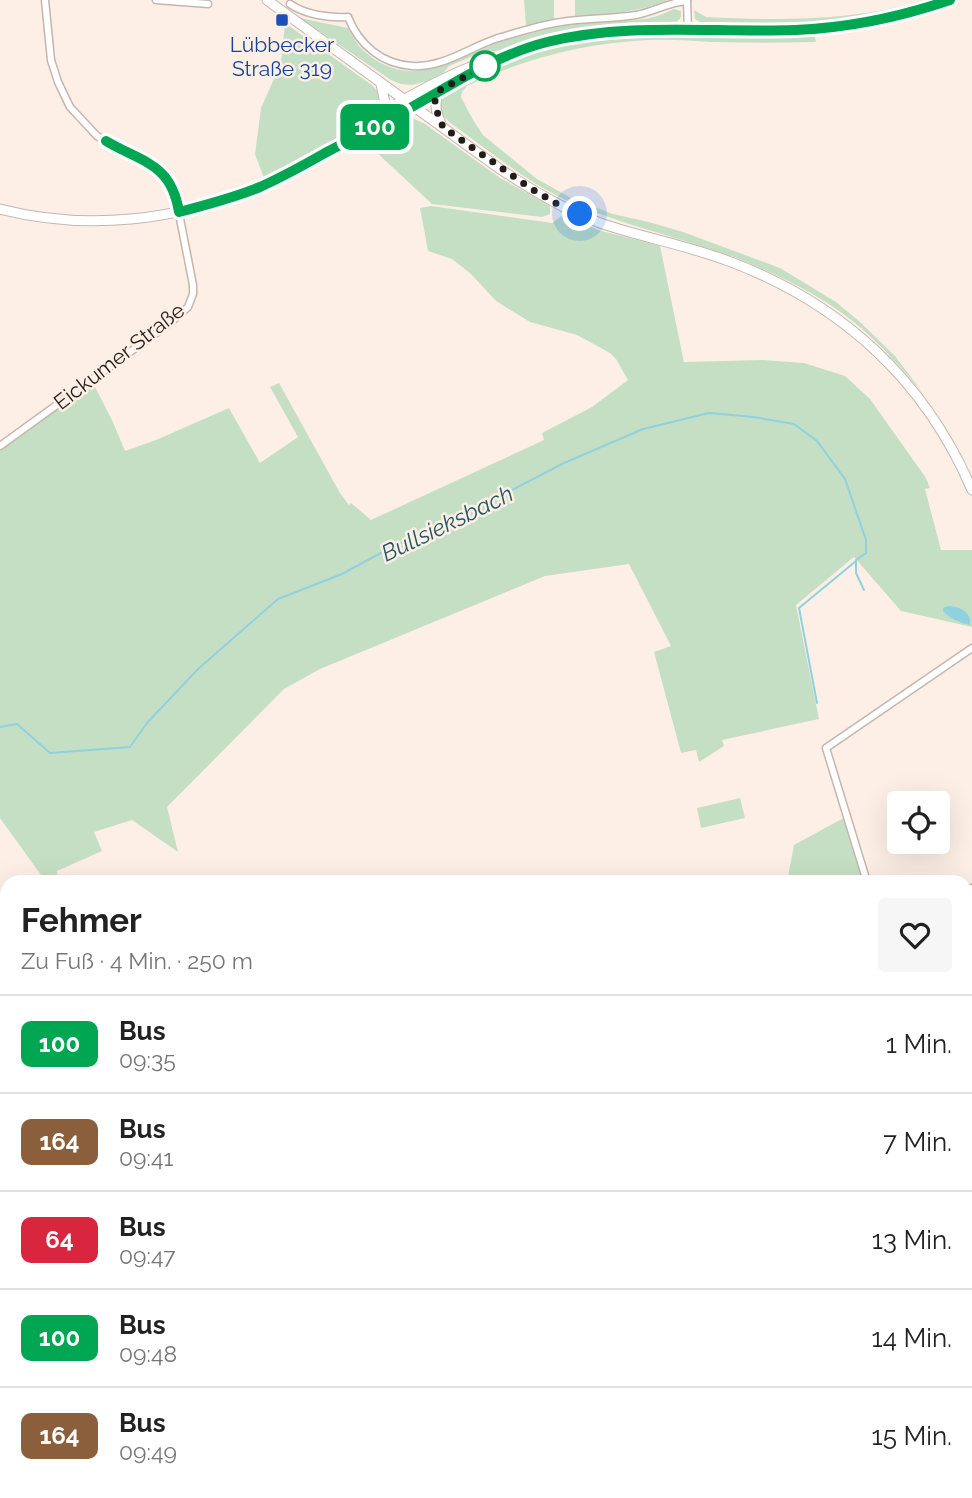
<!DOCTYPE html>
<html lang="de">
<meta charset="utf-8">
<style>
:root{--surface:#fff;--page:#f6f6f6;--text:#222;--muted:#767676;--line:#e0e0e0}
body{margin:0;font-family:Raleway,sans-serif;background:var(--page);color:var(--text);height:100vh;display:flex;flex-direction:column;font-size:26px;white-space:nowrap}
*{box-sizing:border-box;margin:0}
p{font-size:23px;color:var(--muted)}
.icon{flex:none;width:38px;height:38px;fill:none;stroke:currentColor;stroke-width:2;stroke-linecap:round;stroke-linejoin:round}
.map{position:relative;flex:1;overflow:hidden}
.panel{position:absolute;left:0px;top:875px;width:973px;height:623px;display:flex;flex-direction:column;background:var(--surface);border-radius:21px 21px 0 0;box-shadow:0 7px 28px #0002}
.panel>*{flex:none}
.badge{padding:0 14px;border-radius:10px;font-size:24px;line-height:46px}
.controls{position:absolute;left:887px;top:791px;display:grid;gap:14px}
.controls a{display:grid;place-items:center;width:63px;height:63px;border-radius:7px;background:var(--surface);box-shadow:0 7px 28px #0002;font-size:35px}
.you{position:absolute;width:35px;height:35px;margin:-18px;border:5px solid #fff;border-radius:50%;background:#1a73e8;box-shadow:0 0 0 10px #1a73e833}
.map>.badge{position:absolute;translate:-50% -50%;box-shadow:0 0 0 4px #fff}
.round{display:grid;place-items:center;flex:none;width:74px;height:74px;border-radius:7px;background:var(--page)}
.head{display:flex;align-items:center;justify-content:space-between;height:119px;padding:0 21px}
h1{font-size:33px;font-weight:700;line-height:52px}
ul{padding:0;list-style:none}
li{display:flex;align-items:center;gap:21px;height:98px;padding:0 21px;border-top:2px solid var(--line)}
li div{flex:1}
li b{display:block;font-size:26px}
li em{font-style:normal}
li .badge{min-width:77px;font-weight:700;text-align:center}
.map>svg:first-child{display:block}
.green{fill:#c5dfc4}
.water{fill:#90d1e0}
.lines{fill:none;stroke-linecap:round;stroke-linejoin:round}
.stream{stroke:#90d1e0;stroke-width:2}
.street-casing{stroke:#c4b6ad;stroke-width:9}
.secondary-casing{stroke:#c4b6ad;stroke-width:11}
.street{stroke:#fff;stroke-width:6}
.secondary{stroke:#fff;stroke-width:9}
.line-casing{stroke:#fff;stroke-width:16}
.line{stroke:#00a651;stroke-width:10}
.walk{stroke:#231d1a;stroke-width:7;stroke-dasharray:0 12.6}
.transit-dot{fill:#1a4fb4;stroke:#feefe6;stroke-width:2.5}
.stop-dot{fill:#fff;stroke:#00a651;stroke-width:3.5}
.labels{text-anchor:middle;dominant-baseline:central;stroke-width:5;stroke-linejoin:round;paint-order:stroke}
.transit-label{font-size:21px;fill:#164399;stroke:#feefe6}
.street-label{font-size:21px;fill:#231d1a;stroke:#feefe6}
.water-label{font-size:23px;font-style:italic;fill:#215763;stroke:#feefe6}
</style>
<div class="map">
<svg width="972" height="1498" viewBox="0 0 972 1498">
<rect width="100%" height="100%" fill="#feefe6"/>
<g class="green">
<polygon points="524,0 554,0 554,20 526,26"/>
<path d="M575,0H668C635,13 610,14 575,17Z"/>
<path d="M923,0H934C915,5 896,12 877,16C820,27 761,25 704,24L695,19L694,10L706,17C775,21 857,21 923,0Z"/>
<path d="M674,9L681,11V17L677,22L603,26L570,31L505,49L478,54L449,66L443,73L427,81L412,85L401,84L391,80L300,18L348,28C353,35 357,45 363,50C375,62 394,71 411,71C439,73 483,46 512,38C536,31 561,26 585,22C605,20 624,22 644,19C655,18 664,13 674,9Z"/>
<path d="M285,23L373,86C381,95 384,104 375,114L312,155L264,178L255,154L261,108L281,63Z"/>
<path d="M639,36L815,37L816,42C781,43 747,43 713,42C692,41 670,39 649,40C586,43 524,58 467,86L462,92L461,97L472,118L483,135L537,179L571,198L613,214L649,222L683,232L780,268L836,302L860,322L895,356L923,393C903,370 883,347 860,327C826,297 768,269 725,254C671,235 615,223 564,199C522,179 486,148 449,122C438,112 436,101 447,91L496,67C504,61 512,59 521,56C560,44 599,39 639,36Z"/>
<polygon points="410,117 425,124 500,178 550,206 550,214 542,217 432,204 361,138 397,120"/>
<polygon points="431,206 552,223 563,215 598,230 660,246 684,362 763,360 804,363 845,376 870,399 926,478 930,488 925,489 941,550 972,550 972,627 901,611 854,557 796,605 819,719 722,740 724,746 699,762 696,750 681,753 654,652 671,646 629,564 545,576 320,669 284,689 167,807 178,852 132,820 94,832 102,851 57,871 58,882 46,882 0,818 0,450 93,383 112,420 125,451 156,440 229,408 260,463 298,437 270,387 279,383 340,493 349,505 351,503 371,520 544,440 542,433 592,407 628,380 616,359 610,353 577,335 530,322 496,301 471,274 452,259 428,251 420,208"/>
<polygon points="740,798 745,818 701,828 697,808"/>
<polygon points="849,815 870,882 787,882 794,845"/>
<polygon points="252,1491 565,1491 550,1498 243,1498"/>
</g>
<path class="water" d="M947,606C958,606 972,611 970,625C961,623 948,618 943,611V608Z"/>
<g class="lines">
<g class="stream">
<polyline points="817,703 799,608 856,561"/>
<polyline points="0,727 17,724 50,753 130,747 147,723 198,669 278,599 342,574 390,548 487,503 564,463 643,429 709,413 754,417 794,424 817,441 845,479 866,540 866,553 856,560 856,573 864,590"/>
<polyline points="391,1498 404,1491"/>
</g>
<g class="street-casing">
<g id="street">
<polyline points="156,0 208,4"/>
<polyline points="687,0 688,30"/>
<path d="M290,4C306,15 329,18 348,17C359,45 382,64 412,66C443,68 470,47 498,38C519,32 540,25 561,22C585,18 611,19 636,15C653,12 669,2 687,1"/>
<polyline points="0,446 170,323 188,307 193,294 193,285 174,188 165,176 155,168 97,136 70,107 58,82 51,60 45,0"/>
<polyline points="867,882 826,748 972,648"/>
<polyline points="966,889 972,888"/>
<polyline points="966,1024 972,1038"/>
</g>
</g>
<g class="secondary-casing">
<g id="secondary">
<path d="M267,0L500,169C532,190 566,211 603,224C645,238 690,246 731,262C842,304 925,380 972,490"/>
<polyline points="381,84 385,103 382,112"/>
<path d="M440,90C433,103 436,113 442,126"/>
<polyline points="355,138 483,67"/>
<path d="M317,157C346,137 375,116 405,99C469,62 542,37 615,31C675,27 735,32 795,30C848,28 900,17 950,0"/>
<path d="M0,209C86,231 177,221 258,187C280,178 300,166 321,155"/>
<polyline points="966,1073 972,1074"/>
<polyline points="0,1468 7,1465"/>
</g>
</g>
<use href="#street" class="street"/>
<use href="#secondary" class="secondary"/>
</g>
<g class="lines">
<g class="line-casing">
<path id="line" d="M106,141C143,163 171,163 179,212C206,205 233,198 260,187C282,177 304,165 325,153C353,138 382,124 410,108C455,83 496,55 547,42C629,22 712,33 795,30C848,28 900,17 950,0"/>
</g>
<use href="#line" class="line"/>
<polyline class="walk" points="485,66 440,90 435,101 436,109 443,127 530,188 559,205 580,214"/>
</g>
<rect class="transit-dot" x="275" y="13" width="14" height="14" rx="3.5"/>
<circle class="stop-dot" cx="485" cy="66" r="14"/>
<g class="labels">
<g class="transit-label">
<text x="282" y="44">Lübbecker<tspan x="282" dy="24">Straße 319</tspan></text>
</g>
<g class="street-label">
<text transform="translate(119 356) rotate(-38)">Eickumer Straße</text>
</g>
<g class="water-label">
<text transform="translate(447 523) rotate(-26)">Bullsieksbach</text>
</g>
</g>
</svg>
<div class="controls">
<a><svg class="icon" aria-label="locate" viewBox="0 0 24 24"><circle cx="12" cy="12" r="6"/><path d="M12 2v4M12 18v4M2 12h4M18 12h4"/></svg></a>
</div>
<div class="you" style="left:580px;top:214px"></div>
<b class="badge" style="left:375px;top:127px;background:#00a651;color:#fff">100</b>
<section class="panel">
<div class="head"><div><h1>Fehmer</h1><p>Zu Fuß · 4 Min. · 250 m</p></div><a class="round"><svg class="icon" aria-label="heart" viewBox="0 0 24 24"><path d="M12 20l-8-8c-3-5 5-10 8-4 3-6 11-1 8 4z"/></svg></a></div>
<ul>
<li><span class="badge" style="background:#00a651;color:#fff">100</span><div><b>Bus</b><p>09:35</p></div><em>1 Min.</em></li>
<li><span class="badge" style="background:#8b5e3c;color:#fff">164</span><div><b>Bus</b><p>09:41</p></div><em>7 Min.</em></li>
<li><span class="badge" style="background:#d7263d;color:#fff">64</span><div><b>Bus</b><p>09:47</p></div><em>13 Min.</em></li>
<li><span class="badge" style="background:#00a651;color:#fff">100</span><div><b>Bus</b><p>09:48</p></div><em>14 Min.</em></li>
<li><span class="badge" style="background:#8b5e3c;color:#fff">164</span><div><b>Bus</b><p>09:49</p></div><em>15 Min.</em></li>
</ul>
</section>
</div>
